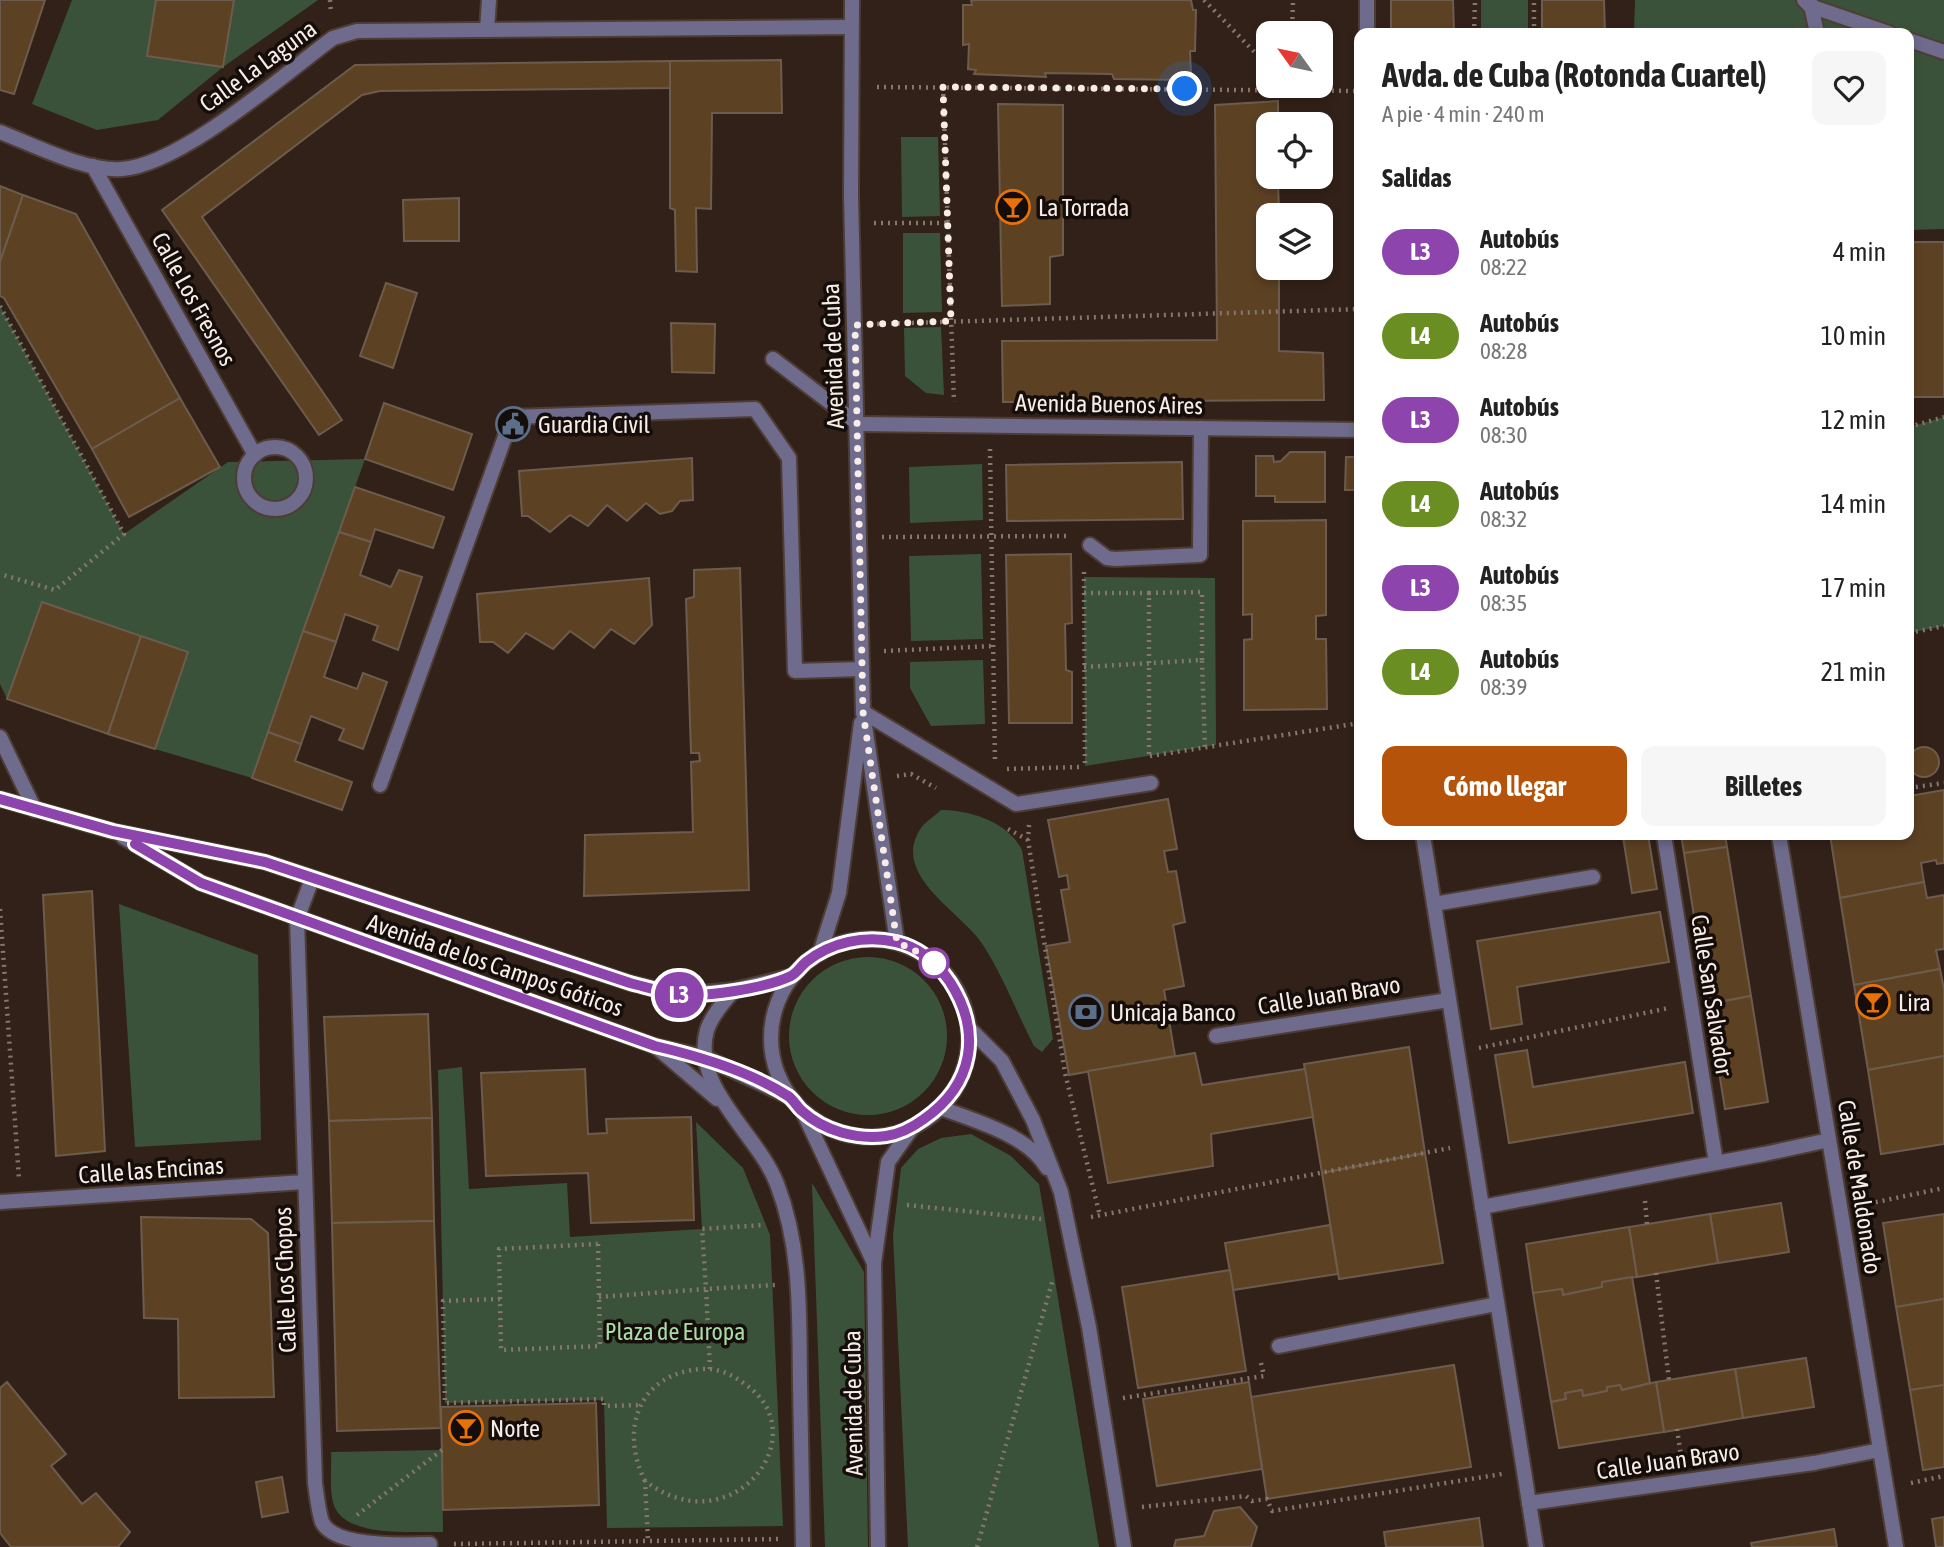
<!DOCTYPE html>
<html lang="es">
<meta charset="utf-8">
<style>
:root{--surface:#fff;--page:#f6f6f6;--text:#222;--muted:#767676;--accent:#b45309}
body{margin:0;font-family:"Asap Condensed",sans-serif;background:var(--page);color:var(--text);height:100vh;display:flex;flex-direction:column;font-size:26px;white-space:nowrap}
*{box-sizing:border-box;margin:0}
p{font-size:23px;color:var(--muted)}
.icon{flex:none;width:38px;height:38px;fill:none;stroke:currentColor;stroke-width:2;stroke-linecap:round;stroke-linejoin:round}
.map{position:relative;flex:1;overflow:hidden}
.side{position:absolute;left:1354px;top:28px;width:560px;height:812px;display:flex;flex-direction:column;background:var(--surface);border-radius:14px;box-shadow:0 4px 10px #0003}
.side>*{flex:none}
.badge{padding:0 14px;border-radius:23px;font-size:24px;line-height:46px}
.needle{width:46px;rotate:303deg}
.controls{position:absolute;left:1256px;top:21px;display:grid;gap:14px}
.controls a{display:grid;place-items:center;width:77px;height:77px;border-radius:14px;background:var(--surface);box-shadow:0 4px 10px #0003;font-size:35px}
.you{position:absolute;width:35px;height:35px;margin:-18px;border:5px solid #fff;border-radius:50%;background:#1a73e8;box-shadow:0 0 0 10px #1a73e833}
.map>.badge{position:absolute;translate:-50% -50%;box-shadow:0 0 0 4px #fff}
h2{padding:0 28px;font-size:26px;line-height:63px}
.round{display:grid;place-items:center;flex:none;width:74px;height:74px;border-radius:14px;background:var(--page)}
.summary{display:flex;align-items:center;justify-content:space-between;height:119px;padding:0 28px}
h1{font-size:33px;font-weight:700;line-height:52px}
.primary-button{display:flex;gap:14px;margin-top:auto;padding:14px 28px}
.primary-button a{flex:1;height:80px;border-radius:14px;background:var(--accent);color:#fff;font-size:28px;font-weight:700;line-height:80px;text-align:center}
.primary-button a+a{background:var(--page);color:var(--text)}
ul{padding:0;list-style:none}
li{display:flex;align-items:center;gap:21px;height:84px;padding:0 28px}
li div{flex:1}
li b{display:block;font-size:26px}
li em{font-style:normal}
li .badge{min-width:77px;font-weight:700;text-align:center}
.map>svg:first-child{display:block}
.green{fill:#3b523a}
.building{fill:#5d4123;stroke:#6c5c4d;stroke-width:2}
.lines{fill:none;stroke-linecap:round;stroke-linejoin:round}
.service-casing{stroke:#4e3d35;stroke-width:18}
.pedestrian-casing{stroke:#4e3d35;stroke-width:18}
.minor-casing{stroke:#4e3d35;stroke-width:18}
.tertiary-casing{stroke:#4e3d35;stroke-width:18}
.path{stroke:#85766e;stroke-width:4.5;stroke-dasharray:2 5;stroke-linecap:butt}
.service{stroke:#6e6b8d;stroke-width:14}
.pedestrian{stroke:#6e6b8d;stroke-width:14}
.minor{stroke:#6e6b8d;stroke-width:14}
.tertiary{stroke:#6e6b8d;stroke-width:14}
.line-casing{stroke:#fff;stroke-width:16}
.line{stroke:#8e44ad;stroke-width:10}
.walk{stroke:#f8ece6;stroke-width:7;stroke-dasharray:0 12.6}
.stop-dot{fill:#fff;stroke:#8e44ad;stroke-width:3.5}
.labels{text-anchor:middle;dominant-baseline:central;stroke-width:7;stroke-linejoin:round;paint-order:stroke}
.street-label{font-size:24px;fill:#f8ece6;stroke:#140d09}
.poi-label{font-size:24px;fill:#f8ece6;stroke:#140d09;text-anchor:start}
.park-label{font-size:24px;fill:#aadca8;stroke:#140d09}
</style>
<div class="map">
<svg width="1944" height="1547" viewBox="0 0 1944 1547">
<rect width="100%" height="100%" fill="#322118"/>
<g class="green">
<polygon points="72,0 318,0 223,67 158,120 97,130 32,104"/>
<rect x="1481" y="0" width="47" height="33"/>
<polygon points="1635,0 1944,0 1944,229 1909,230 1909,33 1634,33"/>
<polygon points="901,137 938,137 940,216 902,217"/>
<polygon points="903,233 940,233 942,312 903,313"/>
<polygon points="0,306 124,534 228,462 365,459 252,778 155,749 188,652 42,602 7,699 0,684"/>
<polygon points="941,327 944,395 926,393 905,376 904,328"/>
<polygon points="1944,417 1944,626 1909,633 1909,427"/>
<polygon points="982,464 983,520 910,523 909,467"/>
<polygon points="981,554 983,639 911,641 909,556"/>
<polygon points="1084,577 1215,578 1216,745 1085,766"/>
<polygon points="983,660 985,724 931,726 910,688 910,662"/>
<path d="M941,810C970,810 1008,822 1022,850L1053,1039L1042,1052L1034,1046C1017,1013 1003,976 983,945C962,912 889,875 921,828C925,822 935,816 941,810Z"/>
<polygon points="119,904 258,955 261,1140 135,1147"/>
<circle cx="868" cy="1036" r="79"/>
<polygon points="462,1067 469,1189 567,1183 570,1237 702,1229 696,1122 743,1168 770,1235 783,1526 607,1528 604,1400 445,1403 438,1070"/>
<polygon points="971,1134 1011,1156 1039,1184 1099,1547 908,1547 893,1235 901,1168 918,1149 941,1138"/>
<polygon points="812,1183 864,1272 868,1547 825,1547"/>
<path d="M442,1450L443,1532C415,1531 341,1539 333,1502C329,1487 332,1468 331,1452Z"/>
</g>
<g class="building">
<polygon points="0,0 45,0 14,94 0,90"/>
<polygon points="156,0 234,0 223,67 147,56"/>
<polygon points="971,0 1191,0 1193,10 1196,10 1195,51 1190,51 1191,76 1184,75 1185,80 1114,79 1112,74 1045,73 1046,77 974,74 976,70 968,69 969,44 963,45 963,5 972,5"/>
<polygon points="1391,0 1453,0 1454,33 1391,33"/>
<polygon points="1542,0 1604,0 1605,33 1542,33"/>
<polygon points="781,60 782,113 712,113 711,209 696,208 697,272 676,271 675,210 670,208 670,61"/>
<polygon points="670,61 670,88 380,91 362,95 202,217 342,420 319,435 162,210 355,65"/>
<polygon points="1278,101 1278,124 1269,124 1269,177 1278,177 1279,215 1269,215 1269,268 1279,268 1279,351 1323,353 1324,400 1003,402 1002,341 1217,340 1215,105"/>
<polygon points="998,104 1063,105 1063,255 1050,257 1050,304 1002,306"/>
<polygon points="0,186 23,195 0,262"/>
<polygon points="23,195 76,214 180,398 92,449 4,298 0,296 0,262"/>
<polygon points="459,198 459,241 404,241 403,200"/>
<rect x="1909" y="242" width="35" height="155"/>
<polygon points="386,283 417,293 393,368 360,356"/>
<polygon points="671,323 715,324 714,373 672,372"/>
<polygon points="180,398 220,467 129,517 92,449"/>
<polygon points="384,403 472,434 453,490 365,459"/>
<polygon points="1290,452 1325,452 1325,502 1275,502 1275,496 1256,496 1256,456 1273,456 1274,462 1281,461"/>
<polygon points="1346,457 1360,457 1360,490 1345,490"/>
<polygon points="692,458 693,500 680,501 672,511 660,514 646,503 627,521 607,505 588,526 570,515 550,532 528,516 522,516 519,471"/>
<polygon points="1182,462 1183,519 1007,521 1006,465"/>
<polygon points="355,487 444,517 433,548 375,529 371,542 339,532"/>
<polygon points="1326,520 1326,615 1316,616 1316,639 1326,639 1327,709 1244,710 1244,640 1252,639 1252,614 1243,615 1243,521"/>
<polygon points="339,532 371,542 360,575 391,587 399,570 422,577 398,650 373,640 378,626 345,614 336,642 303,631"/>
<polygon points="1071,554 1072,623 1065,624 1066,670 1072,672 1072,723 1009,723 1006,555"/>
<polygon points="740,568 749,890 584,896 585,835 693,832 691,762 700,761 699,753 691,753 686,599 694,597 694,570"/>
<polygon points="649,578 652,625 634,644 611,629 594,648 570,631 553,649 526,633 508,653 493,642 480,642 477,594"/>
<polygon points="42,602 141,636 108,734 7,699"/>
<polygon points="303,631 336,642 324,677 357,689 363,673 387,682 363,749 339,740 344,729 311,716 301,744 268,732"/>
<polygon points="141,636 188,652 155,749 108,734"/>
<polygon points="268,732 301,744 295,761 352,782 342,810 252,778"/>
<circle cx="1924" cy="762" r="15"/>
<polygon points="1944,790 1944,863 1937,864 1936,860 1921,863 1924,882 1840,898 1830,835 1909,835 1909,796"/>
<polygon points="1168,799 1177,849 1164,851 1168,872 1176,871 1185,922 1173,925 1184,986 1164,990 1175,1056 1069,1075 1046,946 1070,942 1061,890 1069,889 1067,875 1059,877 1048,820"/>
<polygon points="1648,835 1657,889 1632,893 1623,837"/>
<polygon points="1681,835 1725,835 1727,847 1684,853"/>
<polygon points="1727,847 1751,996 1708,1004 1684,853"/>
<polygon points="1924,882 1927,898 1944,895 1944,949 1936,950 1940,969 1854,985 1840,898"/>
<polygon points="92,891 105,1151 56,1156 43,895"/>
<polygon points="1660,912 1669,962 1517,987 1522,1024 1491,1029 1477,941"/>
<polygon points="1940,969 1944,989 1944,1056 1868,1070 1854,985"/>
<polygon points="1751,996 1768,1102 1725,1109 1708,1004"/>
<polygon points="428,1014 432,1118 329,1121 324,1017"/>
<polygon points="1409,1047 1425,1153 1322,1173 1304,1064"/>
<polygon points="1527,1050 1533,1087 1685,1062 1693,1113 1509,1143 1495,1055"/>
<polygon points="1195,1053 1202,1085 1305,1069 1313,1117 1211,1134 1213,1166 1108,1183 1088,1071"/>
<polygon points="1944,1056 1944,1144 1881,1154 1868,1070"/>
<polygon points="585,1069 588,1134 607,1133 606,1119 691,1117 694,1220 591,1223 588,1173 486,1176 481,1073"/>
<polygon points="432,1118 434,1221 332,1223 329,1121"/>
<polygon points="1425,1153 1443,1263 1339,1279 1322,1173"/>
<polygon points="1781,1203 1789,1252 1718,1263 1710,1214"/>
<polygon points="1710,1214 1718,1263 1637,1277 1629,1227"/>
<polygon points="1944,1214 1944,1299 1896,1307 1883,1223"/>
<polygon points="141,1217 251,1219 268,1233 274,1397 179,1398 178,1319 144,1318"/>
<polygon points="434,1221 441,1428 337,1431 332,1223"/>
<polygon points="1330,1225 1338,1274 1233,1290 1225,1243"/>
<polygon points="1629,1227 1637,1277 1602,1282 1602,1287 1563,1295 1562,1289 1533,1293 1526,1244"/>
<polygon points="1230,1270 1246,1371 1138,1388 1122,1287"/>
<polygon points="1632,1277 1650,1383 1622,1390 1620,1385 1607,1387 1607,1391 1583,1396 1582,1390 1565,1393 1566,1399 1551,1402 1533,1293 1562,1289 1563,1295 1602,1287 1602,1282"/>
<polygon points="1944,1299 1944,1385 1910,1390 1896,1307"/>
<polygon points="1806,1358 1814,1407 1743,1418 1735,1369"/>
<polygon points="1454,1365 1471,1467 1267,1499 1251,1397"/>
<polygon points="1735,1369 1743,1418 1664,1432 1656,1382"/>
<polygon points="7,1382 66,1454 51,1466 82,1504 96,1493 130,1532 118,1547 11,1547 0,1533 0,1388"/>
<polygon points="1249,1382 1262,1469 1157,1486 1143,1399"/>
<polygon points="1656,1382 1664,1432 1559,1448 1551,1402 1566,1399 1565,1393 1582,1390 1583,1396 1607,1391 1607,1387 1620,1385 1622,1390"/>
<polygon points="1944,1385 1944,1467 1923,1470 1910,1390"/>
<polygon points="596,1403 599,1505 443,1510 441,1407"/>
<polygon points="282,1477 288,1512 262,1517 256,1482"/>
<polygon points="1240,1507 1257,1527 1251,1547 1174,1547 1176,1540 1204,1536 1214,1511"/>
<polygon points="1944,1517 1944,1547 1936,1547 1932,1519"/>
<polygon points="1479,1518 1483,1547 1386,1547 1384,1532"/>
<polygon points="1834,1529 1837,1547 1752,1547 1751,1543"/>
</g>
<g class="lines">
<g class="service-casing">
<g id="service">
<polyline points="773,359 858,424"/>
<polyline points="1090,545 1107,558 1115,559 1200,555 1201,428"/>
<polyline points="863,712 1016,804 1151,783"/>
<polyline points="380,785 512,417 755,409 789,458 795,671 862,669"/>
<path d="M734,990C724,1002 712,1015 707,1030C691,1088 758,1134 777,1184C802,1249 799,1315 800,1383C801,1437 802,1492 803,1547"/>
<polyline points="969,1028 1002,1061 1033,1120 1061,1192 1089,1327 1124,1547"/>
<polyline points="655,1046 717,1099"/>
<path d="M941,1108C975,1121 1028,1135 1047,1168"/>
</g>
</g>
<g class="pedestrian-casing">
<g id="pedestrian">
<polyline points="1804,0 1810,6 1889,33"/>
<polyline points="1810,1 1817,33"/>
<polyline points="1909,40 1944,52"/>
<polyline points="1664,835 1716,1163"/>
<polyline points="1779,835 1896,1547"/>
<polyline points="1764,1154 1829,1140"/>
<polyline points="1814,1463 1880,1450"/>
</g>
</g>
<g class="minor-casing">
<g id="minor">
<polyline points="1367,0 1367,33"/>
<polyline points="487,30 489,0"/>
<path d="M0,132C34,145 86,172 122,169C181,165 283,75 333,38L357,31L851,27"/>
<polyline points="93,166 255,455"/>
<polyline points="858,424 1360,430"/>
<circle cx="275" cy="478" r="31"/>
<polyline points="0,737 35,810"/>
<polyline points="0,799 112,831 265,862 630,983 679,995 734,990 793,976"/>
<polyline points="1423,835 1536,1547"/>
<polyline points="123,837 201,883 655,1046 704,1057 790,1097"/>
<path d="M312,879L297,919L315,1483C317,1496 318,1510 322,1522C334,1547 403,1545 430,1544"/>
<polyline points="1434,904 1593,877"/>
<polyline points="1216,1036 1449,1000"/>
<polyline points="0,1202 305,1182"/>
<polyline points="1482,1207 1764,1154"/>
<polyline points="1279,1346 1497,1304"/>
<polyline points="1529,1503 1814,1463"/>
</g>
</g>
<g class="tertiary-casing">
<g id="tertiary">
<polyline points="852,0 851,195 863,712 897,942"/>
<circle cx="870" cy="1038" r="99"/>
<polyline points="820,953 839,893 861,723"/>
<polyline points="804,1114 874,1263"/>
<polyline points="878,1547 874,1263 888,1162 912,1128"/>
</g>
</g>
<g class="path">
<polyline points="330,0 331,13"/>
<polyline points="1204,0 1269,67"/>
<polyline points="1292,33 1293,0"/>
<polyline points="1474,33 1475,0"/>
<polyline points="1534,33 1534,0"/>
<polyline points="877,87 1360,91"/>
<polyline points="943,87 954,402"/>
<polyline points="874,223 947,223"/>
<polyline points="0,306 124,534 55,590 0,574"/>
<polyline points="877,324 1360,309"/>
<polyline points="1909,427 1944,417"/>
<polyline points="990,449 995,762"/>
<polyline points="882,537 1069,536"/>
<polyline points="1084,572 1085,766"/>
<polyline points="1084,593 1149,593 1149,756"/>
<polyline points="1149,593 1202,592 1202,660"/>
<polyline points="1909,633 1944,626"/>
<polyline points="884,651 993,646"/>
<polyline points="1084,667 1202,660 1205,748"/>
<polyline points="1150,756 1360,723"/>
<polyline points="1007,769 1079,767"/>
<polyline points="897,776 911,774 936,788"/>
<polyline points="1909,788 1944,783"/>
<polyline points="1029,825 1028,840 1065,1073 1100,1216"/>
<polyline points="1008,829 1028,840"/>
<polyline points="0,909 19,1179"/>
<polyline points="1479,1048 1669,1008"/>
<polyline points="1645,1201 1647,1224"/>
<polyline points="907,1205 1041,1219"/>
<polyline points="1862,1205 1944,1188"/>
<polyline points="1091,1217 1450,1148"/>
<polygon points="598,1244 600,1346 501,1350 499,1249"/>
<polyline points="1656,1273 1669,1380"/>
<polyline points="599,1297 706,1289 702,1229 764,1225"/>
<polyline points="500,1299 443,1301 445,1403 604,1399 604,1406 641,1405"/>
<polyline points="710,1369 706,1289 775,1285"/>
<polyline points="1123,1398 1264,1376 1261,1363"/>
<polyline points="1677,1429 1681,1456"/>
<path d="M645,1481C619,1429 639,1373 702,1369C719,1368 733,1375 746,1385C818,1435 732,1547 645,1481L648,1541"/>
<polyline points="1911,1483 1944,1476"/>
<polyline points="1142,1507 1246,1496 1252,1501 1267,1499 1272,1511 1502,1474"/>
<polyline points="357,1515 442,1450"/>
<polyline points="454,1544 781,1539"/>
<polyline points="977,1547 1053,1279"/>
</g>
<use href="#service" class="service"/>
<use href="#pedestrian" class="pedestrian"/>
<use href="#minor" class="minor"/>
<use href="#tertiary" class="tertiary"/>
</g>
<g class="lines">
<g class="line-casing">
<path id="line" d="M0,799L113,831L265,862L630,983C646,987 661,992 677,994C704,998 766,988 791,976C797,973 801,966 806,962C831,942 865,935 896,942C919,947 937,963 950,982C982,1032 974,1084 924,1119C913,1127 900,1134 886,1136C857,1140 824,1131 802,1111C797,1107 794,1100 788,1096C751,1072 698,1056 655,1046L201,883L135,844"/>
</g>
<use href="#line" class="line"/>
<polyline class="walk" points="934,963 940,968 924,955 897,942 863,712 855,325 951,321 943,87 1185,89"/>
</g>
<defs>
<g id="bar-ring" transform="scale(1.75)"><circle r="9.5" fill="#140d09" stroke="#e8710a" stroke-width="1.5"/><path d="M-6-5H6L.8 .8V4.5H3.5V6h-7V4.5H-.8V.8Z" fill="#e8710a"/></g>
<g id="civic-ring" transform="scale(1.75)"><circle r="9.5" fill="#140d09" stroke="#5c6f8a" stroke-width="1.5"/><path d="M-.6-6.5H3V-4.5H.6V-3L4-1V1h2V6H-6V1h2V-1L-.6-3ZM-1.2 2.5V6h2.4V2.5Z" fill="#5c6f8a"/></g>
<g id="bank-ring" transform="scale(1.75)"><circle r="9.5" fill="#140d09" stroke="#5c6f8a" stroke-width="1.5"/><path d="M-6-4H6V4H-6ZM0-2.3a2.3 2.3 0 1 0 0 4.6a2.3 2.3 0 1 0 0-4.6Z" fill="#5c6f8a"/></g>
</defs>
<g fill-rule="evenodd">
<use href="#bar-ring" x="1013" y="207"/>
<use href="#civic-ring" x="513" y="424"/>
<use href="#bar-ring" x="1873" y="1002"/>
<use href="#bank-ring" x="1086" y="1012"/>
<use href="#bar-ring" x="466" y="1428"/>
</g>
<circle class="stop-dot" cx="934" cy="963" r="14"/>
<g class="labels">
<g class="street-label">
<text transform="translate(258 66) rotate(-36)">Calle La Laguna</text>
<text transform="translate(194 299) rotate(61)">Calle Los Fresnos</text>
<text transform="translate(833 356) rotate(-92)">Avenida de Cuba</text>
<text transform="translate(1109 404) rotate(1)">Avenida Buenos Aires</text>
<text transform="translate(495 965) rotate(19)">Avenida de los Campos Góticos</text>
<text transform="translate(1329 995) rotate(-9)">Calle Juan Bravo</text>
<text transform="translate(1712 995) rotate(81)">Calle San Salvador</text>
<text transform="translate(151 1170) rotate(-4)">Calle las Encinas</text>
<text transform="translate(1860 1187) rotate(81)">Calle de Maldonado</text>
<text transform="translate(285 1280) rotate(-92)">Calle Los Chopos</text>
<text transform="translate(853 1403) rotate(-91)">Avenida de Cuba</text>
<text transform="translate(1668 1461) rotate(-8)">Calle Juan Bravo</text>
</g>
<g class="poi-label">
<text x="1038" y="207">La Torrada</text>
<text x="538" y="424">Guardia Civil</text>
<text x="1898" y="1002">Lira</text>
<text x="1110" y="1012">Unicaja Banco</text>
<text x="490" y="1428">Norte</text>
</g>
<g class="park-label">
<text x="675" y="1331">Plaza de Europa</text>
</g>
</g>
</svg>
<div class="controls">
<a><svg class="needle" viewBox="-14 -14 28 28"><path d="M0-13l5 13h-10z" fill="#e53935"/><path d="M0 13l5-13h-10z" fill="#767676"/></svg></a>
<a><svg class="icon" aria-label="locate" viewBox="0 0 24 24"><circle cx="12" cy="12" r="6"/><path d="M12 2v4M12 18v4M2 12h4M18 12h4"/></svg></a>
<a><svg class="icon" aria-label="layers" viewBox="0 0 24 24"><path d="M12 4l9 5-9 5-9-5zM3 14l9 5 9-5"/></svg></a>
</div>
<div class="you" style="left:1185px;top:89px"></div>
<b class="badge" style="left:679px;top:995px;background:#8e44ad;color:#fff">L3</b>
<section class="side">
<div class="summary"><div><h1>Avda. de Cuba (Rotonda Cuartel)</h1><p>A pie · 4 min · 240 m</p></div><a class="round"><svg class="icon" aria-label="heart" viewBox="0 0 24 24"><path d="M12 20l-8-8c-3-5 5-10 8-4 3-6 11-1 8 4z"/></svg></a></div>
<h2>Salidas</h2>
<ul>
<li><span class="badge" style="background:#8e44ad;color:#fff">L3</span><div><b>Autobús</b><p>08:22</p></div><em>4 min</em></li>
<li><span class="badge" style="background:#6b8e23;color:#fff">L4</span><div><b>Autobús</b><p>08:28</p></div><em>10 min</em></li>
<li><span class="badge" style="background:#8e44ad;color:#fff">L3</span><div><b>Autobús</b><p>08:30</p></div><em>12 min</em></li>
<li><span class="badge" style="background:#6b8e23;color:#fff">L4</span><div><b>Autobús</b><p>08:32</p></div><em>14 min</em></li>
<li><span class="badge" style="background:#8e44ad;color:#fff">L3</span><div><b>Autobús</b><p>08:35</p></div><em>17 min</em></li>
<li><span class="badge" style="background:#6b8e23;color:#fff">L4</span><div><b>Autobús</b><p>08:39</p></div><em>21 min</em></li>
</ul>
<div class="primary-button"><a>Cómo llegar</a><a>Billetes</a></div>
</section>
</div>
